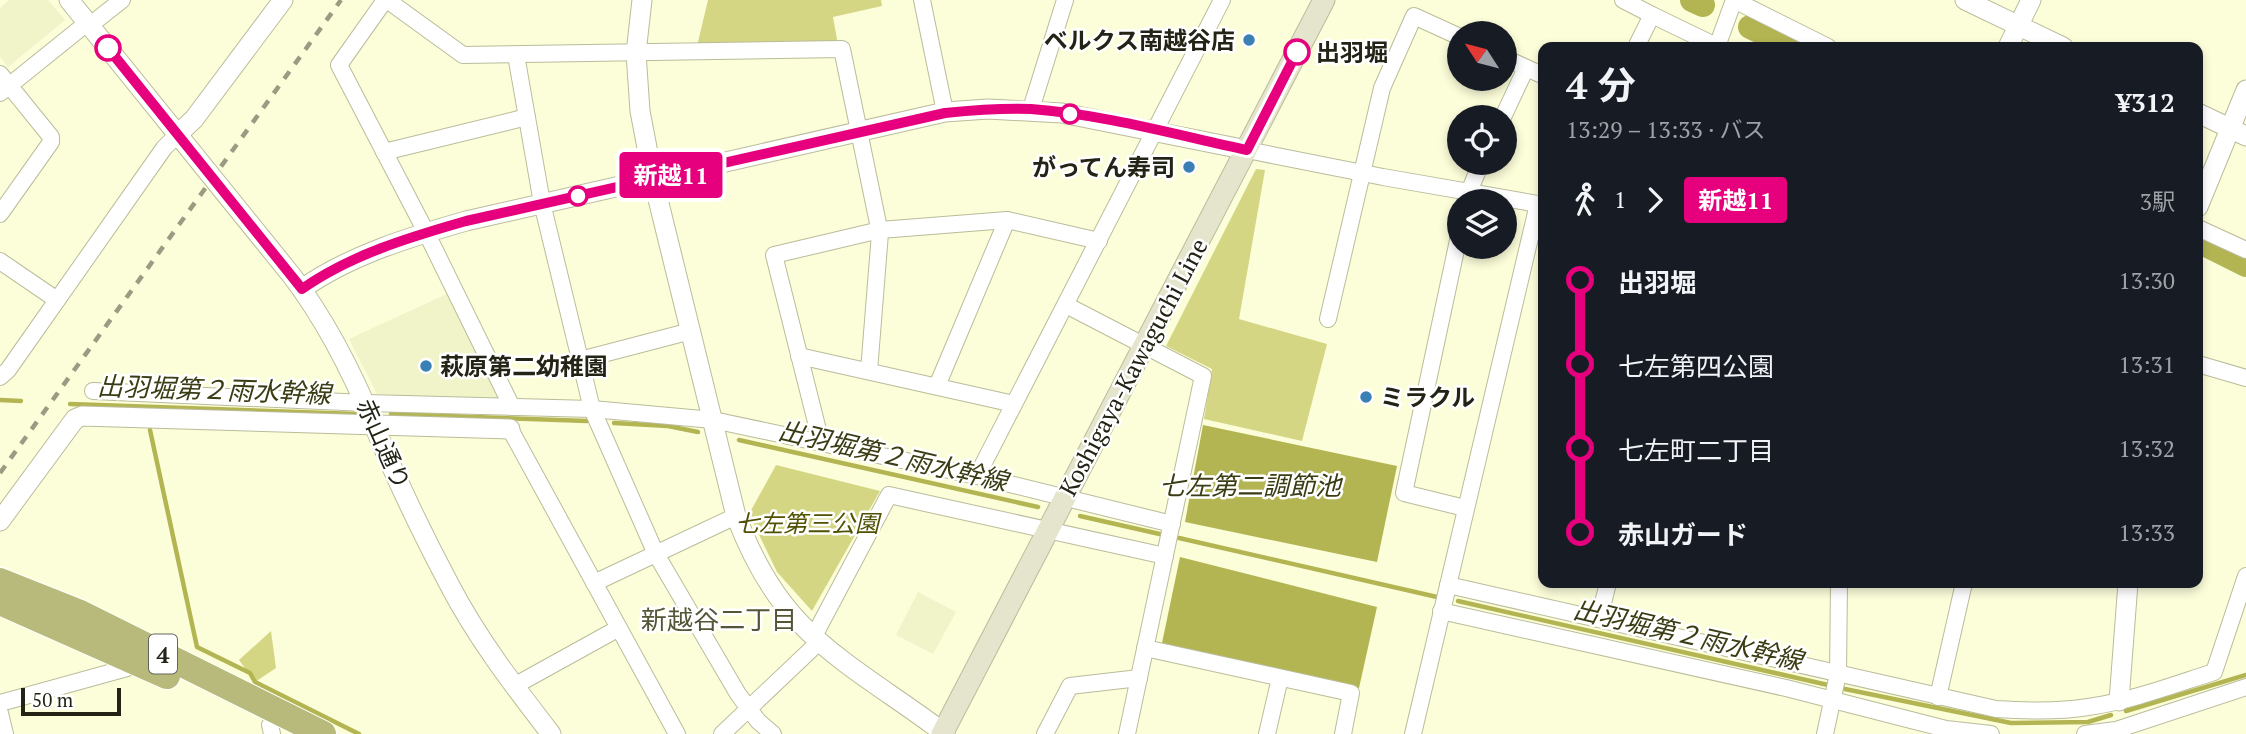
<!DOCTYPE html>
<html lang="ja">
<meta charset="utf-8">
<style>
:root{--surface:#171b24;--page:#242831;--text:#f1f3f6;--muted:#9ea1a6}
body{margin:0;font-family:"PT Serif","Noto Sans JP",serif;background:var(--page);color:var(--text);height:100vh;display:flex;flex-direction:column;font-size:26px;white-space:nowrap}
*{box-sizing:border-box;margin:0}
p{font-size:23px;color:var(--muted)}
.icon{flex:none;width:38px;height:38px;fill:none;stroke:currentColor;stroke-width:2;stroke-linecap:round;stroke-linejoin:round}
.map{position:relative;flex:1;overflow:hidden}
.sheet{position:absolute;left:1538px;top:42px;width:665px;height:546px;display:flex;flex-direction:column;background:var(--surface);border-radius:14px;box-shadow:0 4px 10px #0003}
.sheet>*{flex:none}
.badge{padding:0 14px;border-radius:5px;font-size:24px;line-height:46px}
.needle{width:46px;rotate:306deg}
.fabs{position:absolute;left:1447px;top:21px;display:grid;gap:14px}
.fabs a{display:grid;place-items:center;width:70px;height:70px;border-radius:50%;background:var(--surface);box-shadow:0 4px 10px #0003;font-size:35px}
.scale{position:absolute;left:21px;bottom:18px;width:100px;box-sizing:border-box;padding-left:7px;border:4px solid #232316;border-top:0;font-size:19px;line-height:24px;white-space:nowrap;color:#232316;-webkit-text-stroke:5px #fff;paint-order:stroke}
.map>.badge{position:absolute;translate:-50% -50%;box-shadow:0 0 0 4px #fff}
.legs{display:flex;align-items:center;gap:10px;height:77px;padding:0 28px;font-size:23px}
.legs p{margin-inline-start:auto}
.headline{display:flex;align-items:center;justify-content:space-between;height:119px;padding:0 28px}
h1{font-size:38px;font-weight:700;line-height:52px}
ul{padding:0 28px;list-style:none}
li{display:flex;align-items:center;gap:24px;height:84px;font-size:26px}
li i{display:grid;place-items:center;width:10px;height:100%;margin:0 9px;background:currentColor}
li i::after{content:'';width:18px;height:18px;margin:-9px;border:5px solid;border-radius:50%;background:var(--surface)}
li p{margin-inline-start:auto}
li:first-child i{background:linear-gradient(#0000 50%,currentColor 0)}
li:last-child i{background:linear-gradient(currentColor 50%,#0000 0)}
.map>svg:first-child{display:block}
.built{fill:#f1f4c8}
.green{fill:#d4d683}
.water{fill:#b3b553}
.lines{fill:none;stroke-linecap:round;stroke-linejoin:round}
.stream{stroke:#b3b553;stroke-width:4.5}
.river{stroke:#b3b553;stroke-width:24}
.minor-casing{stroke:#babc9a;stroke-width:18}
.tertiary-casing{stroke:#babc9a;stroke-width:21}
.secondary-casing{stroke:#babc9a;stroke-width:23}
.trunk-casing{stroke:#fff;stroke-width:28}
.minor{stroke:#fff;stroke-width:16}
.tertiary{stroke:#fff;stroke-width:19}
.secondary{stroke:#e5e5ce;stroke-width:21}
.trunk{stroke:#b8ba7b;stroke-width:26}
.rail{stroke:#9a9b82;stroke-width:4.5;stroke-dasharray:9 9;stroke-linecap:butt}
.line-1-casing{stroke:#fff;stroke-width:16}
.line-1{stroke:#e6007e;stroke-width:10}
.poi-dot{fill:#3a80b5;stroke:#fff;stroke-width:2.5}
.stop-1-dot{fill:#fff;stroke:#e6007e;stroke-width:3.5}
.labels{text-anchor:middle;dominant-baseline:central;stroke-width:5;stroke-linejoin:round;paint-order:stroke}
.shield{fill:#fff;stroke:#65655c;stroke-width:2}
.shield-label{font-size:23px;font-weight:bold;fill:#232316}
.poi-label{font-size:24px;font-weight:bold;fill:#232316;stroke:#fff;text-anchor:end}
.stop-label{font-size:24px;font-weight:bold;fill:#232316;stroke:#fff;text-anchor:start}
.street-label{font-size:24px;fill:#232316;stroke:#fff}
.park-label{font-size:24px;font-style:italic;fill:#515103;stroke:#fff}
.water-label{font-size:26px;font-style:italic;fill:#3b3c13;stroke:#fff}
.neighbourhood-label{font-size:26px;fill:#545637;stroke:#fff}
</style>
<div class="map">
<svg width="2246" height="734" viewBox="0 0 2246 734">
<rect width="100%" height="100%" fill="#fcfeda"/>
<g class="built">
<polygon points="9,0 48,0 65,20 8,67 0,57 0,8"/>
<polygon points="451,292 507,403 377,394 349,339"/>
<polygon points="918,592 956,612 933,654 896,635"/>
</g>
<g class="green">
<polygon points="708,0 881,0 882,6 833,17 838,45 697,46"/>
<polygon points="1256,169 1265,170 1239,319 1327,344 1302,441 1204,419 1212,369 1166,346"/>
<polygon points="776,465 880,491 812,611 777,572 749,514"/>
<polygon points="271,631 276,668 255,682 239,660"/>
</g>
<g class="water">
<polygon points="1203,425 1397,466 1377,562 1185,522"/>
<polygon points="1180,557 1377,607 1359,688 1162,643"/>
</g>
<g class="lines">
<g class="stream">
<polyline points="0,400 21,401"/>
<polyline points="70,404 356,414"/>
<polyline points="391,414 587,421"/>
<polyline points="614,423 668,426 698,432"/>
<polyline points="150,430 197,647 250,673 255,682 359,734"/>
<polyline points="739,440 1038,507"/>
<polyline points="1080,516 1164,535"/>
<polyline points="1179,538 1437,597"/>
<polyline points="1458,601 1828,685"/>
<polyline points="1840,688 2011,723 2088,722 2111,715"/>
<polyline points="2126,711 2246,675"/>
</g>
<g class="river">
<polyline points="1692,0 1703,5"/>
<polyline points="1750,27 1792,47"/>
<polyline points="2202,243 2246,265"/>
</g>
<g class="minor-casing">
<g id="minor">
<polyline points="385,0 339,65 426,232 512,407"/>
<polyline points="387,0 463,55 842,49 880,233 869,371"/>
<polyline points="922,0 945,112"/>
<polyline points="1623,0 1652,15 1636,47"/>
<polyline points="1734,0 1828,47"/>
<polyline points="1652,15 1712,44 1719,41 1734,0"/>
<polyline points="89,26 122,0"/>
<polyline points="516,55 542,203 592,409 656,554 738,694 758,721 773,734"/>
<polyline points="1505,58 1544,76"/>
<polyline points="0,74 51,137 51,142 0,214"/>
<polyline points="0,93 87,23"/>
<polyline points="1031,109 1065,0"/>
<polyline points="1503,117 1526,68"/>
<polyline points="1247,150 1383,177 1544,205"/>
<polyline points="384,152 527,117"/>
<polyline points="1466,199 1481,163"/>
<polyline points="2198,228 2246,250"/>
<polyline points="1460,231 1404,493 1465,508"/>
<polyline points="0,261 57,300"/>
<polyline points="1066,305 1203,376 1127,734"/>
<polyline points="1328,319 1382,88 1414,16 1460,37"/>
<polyline points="799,356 1014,404"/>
<polyline points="580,360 691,331"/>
<polyline points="2198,364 2246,378"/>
<polyline points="0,377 8,370 164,148 177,135"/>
<polyline points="937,386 1007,220"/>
<polyline points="93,391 366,403 592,409 713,420 977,476 1172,524"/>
<polyline points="510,429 677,734"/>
<polyline points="821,442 774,255 880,230 1007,220 1099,241"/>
<polyline points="977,476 1222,0"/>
<polyline points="594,583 736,516"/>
<path d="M1448,585L1996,709C2027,711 2058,712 2088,707C2131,701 2173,685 2214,672L2246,576"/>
<polyline points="1441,611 1786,688 1946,729 1991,734"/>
<polyline points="1599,619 1608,583"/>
<polyline points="814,636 889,495 1165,556"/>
<polyline points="1145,648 1351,693 1343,734"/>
<polyline points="514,686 619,628"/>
<polyline points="1938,697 1964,583"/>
<polyline points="0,703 127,668 134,660"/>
<polyline points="0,713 5,734"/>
<polyline points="270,725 272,734"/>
<polyline points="722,734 820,641"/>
<polyline points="1045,734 1070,686 1139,678"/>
<polyline points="1267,734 1280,678"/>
<polyline points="1413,734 1538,204"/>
<polyline points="1825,734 1838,674 1839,583"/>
<polyline points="2085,734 2116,730 2246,687"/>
</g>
</g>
<g class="tertiary-casing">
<g id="tertiary">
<path d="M69,0L292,276C327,322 352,372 374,425C396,479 422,533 449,584C477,638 514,686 551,734"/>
<path d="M642,0L636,53L640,111L653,179L736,516C751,555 770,592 799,622C838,664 899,698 945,734"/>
<polyline points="1965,0 2063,47"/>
<polyline points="2008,47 2031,0"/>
<polyline points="2198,113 2246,136"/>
<polyline points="177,135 194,119 283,0"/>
<polyline points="2198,207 2246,90"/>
<path d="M302,289C350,255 410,237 466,221L945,112L988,109L1062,113L1247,150"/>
<polyline points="0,521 75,419 82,416 510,429"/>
<polyline points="2119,701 2128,583"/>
</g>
</g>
<g class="secondary-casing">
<polyline id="secondary" points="942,734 1324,0"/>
</g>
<g class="trunk-casing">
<g id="trunk">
<polyline points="0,581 78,612 323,734"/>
<polyline points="0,602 167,676"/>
</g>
</g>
<use href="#minor" class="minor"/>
<use href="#tertiary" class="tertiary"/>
<use href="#secondary" class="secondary"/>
<use href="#trunk" class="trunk"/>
<polyline class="rail" points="0,473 341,0"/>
</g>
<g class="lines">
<g class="line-1-casing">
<path id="line-1" d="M108,48L302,289C350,255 410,237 466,221L945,113C974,110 1002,108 1031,109C1102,114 1177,135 1247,150L1297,52"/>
</g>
<use href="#line-1" class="line-1"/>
</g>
<g class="poi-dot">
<circle cx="1249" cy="40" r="7"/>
<circle cx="1189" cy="167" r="7"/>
<circle cx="426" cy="366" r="7"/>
<circle cx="1366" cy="397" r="7"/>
</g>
<g class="stop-1-dot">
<circle cx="108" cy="48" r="12"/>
<circle cx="1297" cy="52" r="12"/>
<circle cx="1070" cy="114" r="9"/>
<circle cx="578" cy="196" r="9"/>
</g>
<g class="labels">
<rect class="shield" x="149" y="634.5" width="28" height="39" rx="5"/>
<g class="shield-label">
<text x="163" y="654">4</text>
</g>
<g class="poi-label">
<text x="1235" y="40">ベルクス南越谷店</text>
<text x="1175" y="167">がってん寿司</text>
<text x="440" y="366" text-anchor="start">萩原第二幼稚園</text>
<text x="1380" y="397" text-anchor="start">ミラクル</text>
</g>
<g class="stop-label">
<text x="1316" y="52">出羽堀</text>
</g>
<g class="street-label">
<text transform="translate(1133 367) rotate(-62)">Koshigaya-Kawaguchi Line</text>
<text transform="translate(384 444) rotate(66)">赤山通り</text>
</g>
<g class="park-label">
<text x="807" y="523">七左第三公園</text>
</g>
<g class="water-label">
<text transform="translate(214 389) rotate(2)">出羽堀第２雨水幹線</text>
<text transform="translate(893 455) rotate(13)">出羽堀第２雨水幹線</text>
<text x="1250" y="485">七左第二調節池</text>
<text transform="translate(1688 634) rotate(13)">出羽堀第２雨水幹線</text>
</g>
<g class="neighbourhood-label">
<text x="719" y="619">新越谷二丁目</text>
</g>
</g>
</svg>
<div class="fabs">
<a><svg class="needle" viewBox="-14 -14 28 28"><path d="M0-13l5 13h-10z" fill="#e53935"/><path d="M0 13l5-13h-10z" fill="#9ea1a6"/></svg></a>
<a><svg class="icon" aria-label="locate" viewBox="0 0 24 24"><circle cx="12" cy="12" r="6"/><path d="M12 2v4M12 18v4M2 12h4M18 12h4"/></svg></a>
<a><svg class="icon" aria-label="layers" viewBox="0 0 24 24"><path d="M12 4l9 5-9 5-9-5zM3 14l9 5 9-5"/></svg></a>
</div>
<div class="scale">50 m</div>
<b class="badge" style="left:671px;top:175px;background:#e6007e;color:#fff">新越11</b>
<section class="sheet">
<div class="headline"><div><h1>4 分</h1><p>13:29 – 13:33 · バス</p></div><b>¥312</b></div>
<div class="legs"><svg class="icon" aria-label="walk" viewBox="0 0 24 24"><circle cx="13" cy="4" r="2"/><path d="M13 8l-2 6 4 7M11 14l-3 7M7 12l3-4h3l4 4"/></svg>1<svg class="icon" aria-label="forward" viewBox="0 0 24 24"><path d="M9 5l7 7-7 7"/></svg><b class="badge" style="background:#e6007e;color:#fff">新越11</b><p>3駅</p></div>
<ul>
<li><i style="color:#e6007e"></i><b>出羽堀</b><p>13:30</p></li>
<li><i style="color:#e6007e"></i><span>七左第四公園</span><p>13:31</p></li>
<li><i style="color:#e6007e"></i><span>七左町二丁目</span><p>13:32</p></li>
<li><i style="color:#e6007e"></i><b>赤山ガード</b><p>13:33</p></li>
</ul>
</section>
</div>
